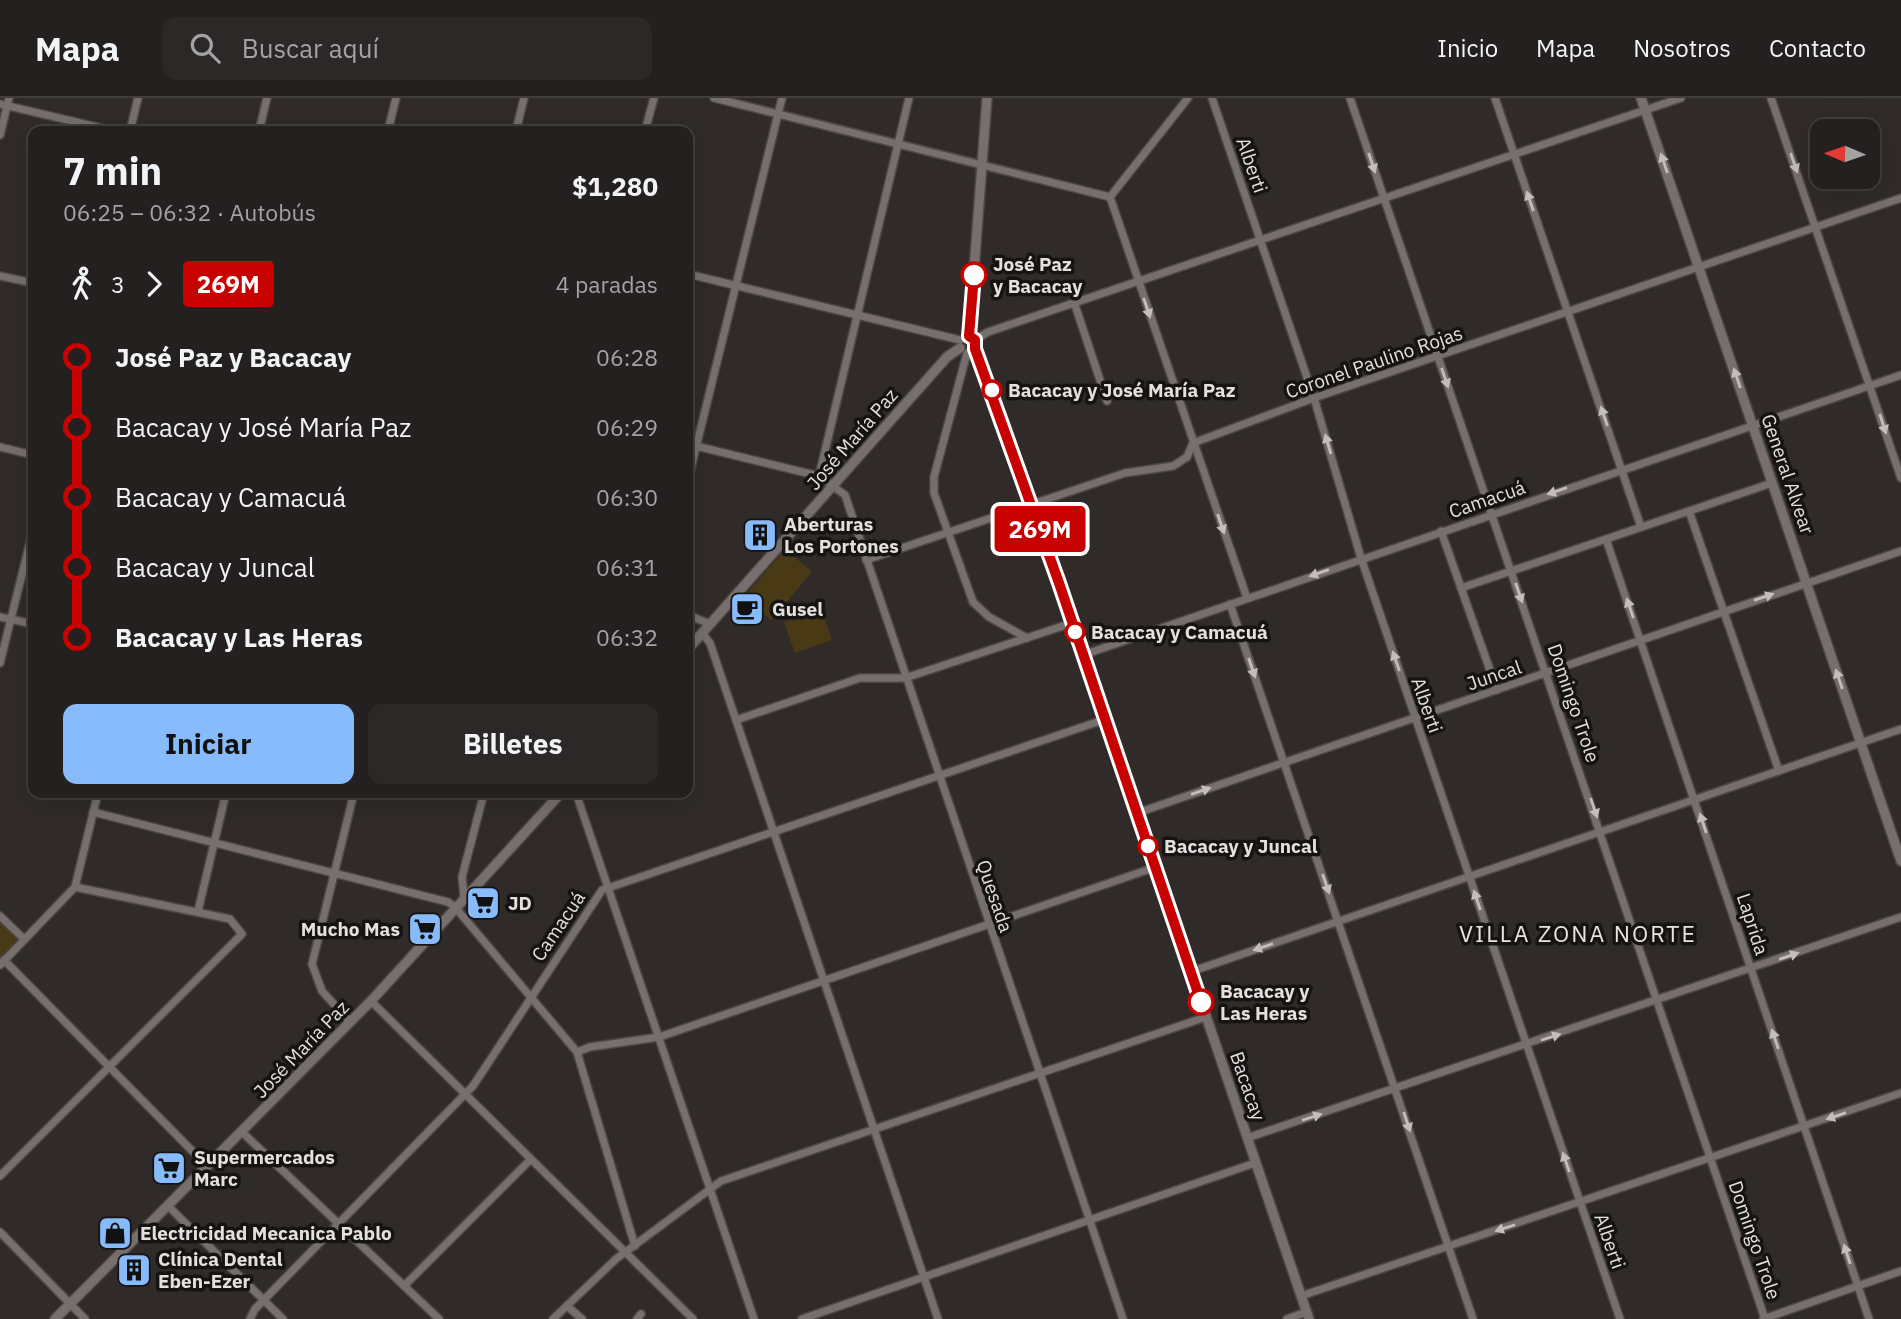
<!DOCTYPE html>
<html lang="es">
<meta charset="utf-8">
<style>
:root{--surface:#24201f;--page:#2c2828;--text:#f1f3f6;--muted:#a3a3a4;--line:#413e3d;--accent:#87bbfb}
body{margin:0;font-family:"IBM Plex Sans",sans-serif;background:var(--page);color:var(--text);height:100vh;display:flex;flex-direction:column;font-size:26px;white-space:nowrap}
*{box-sizing:border-box;margin:0}
p{font-size:23px;color:var(--muted)}
.icon{flex:none;width:38px;height:38px;fill:none;stroke:currentColor;stroke-width:2;stroke-linecap:round;stroke-linejoin:round}
.map{position:relative;flex:1;overflow:hidden}
.panel{position:absolute;left:28px;top:28px;width:665px;height:672px;display:flex;flex-direction:column;background:var(--surface);border-radius:14px;box-shadow:0 7px 28px #0002,0 0 0 2px var(--line)}
.panel>*{flex:none}
.badge{padding:0 14px;border-radius:5px;font-size:24px;line-height:46px}
.needle{width:46px;rotate:272deg}
.buttons{position:absolute;left:1810px;top:21px;display:grid;gap:14px}
.buttons a{display:grid;place-items:center;width:70px;height:70px;border-radius:14px;background:var(--surface);box-shadow:0 7px 28px #0002,0 0 0 2px var(--line);font-size:35px}
.map>.badge{position:absolute;translate:-50% -50%;box-shadow:0 0 0 4px #fff}
.legs{display:flex;align-items:center;gap:10px;height:77px;padding:0 35px;font-size:23px}
.legs p{margin-inline-start:auto}
.head{display:flex;align-items:center;justify-content:space-between;height:119px;padding:0 35px}
h1{font-size:38px;font-weight:700;line-height:52px}
.button{display:flex;gap:14px;margin-top:auto;padding:14px 35px}
.button a{flex:1;height:80px;border-radius:14px;background:var(--accent);color:#111;font-size:28px;font-weight:700;line-height:80px;text-align:center}
.button a+a{background:var(--page);color:var(--text)}
ul{padding:0 35px;list-style:none}
li{display:flex;align-items:center;gap:24px;height:70px;font-size:26px}
li i{display:grid;place-items:center;width:10px;height:100%;margin:0 9px;background:currentColor}
li i::after{content:'';width:18px;height:18px;margin:-9px;border:5px solid;border-radius:50%;background:var(--surface)}
li p{margin-inline-start:auto}
li:first-child i{background:linear-gradient(#0000 50%,currentColor 0)}
li:last-child i{background:linear-gradient(currentColor 50%,#0000 0)}
header{display:flex;align-items:center;gap:42px;box-sizing:border-box;height:98px;padding:0 35px;background:var(--surface);border-bottom:2px solid var(--line)}
header strong{font-size:33px}
nav{display:flex;gap:38px;margin-inline-start:auto;font-size:24px}
.search{width:490px;height:63px;background:var(--page);display:flex;align-items:center;gap:18px;box-sizing:border-box;padding:0 24px;border-radius:14px;color:var(--muted);font-size:26px}
.map>svg:first-child{display:block}
.green{fill:#493915}
.lines{fill:none;stroke-linecap:round;stroke-linejoin:round}
.minor-casing{stroke:#4d4847;stroke-width:10}
.tertiary-casing{stroke:#4d4847;stroke-width:12}
.minor{stroke:#766f6e;stroke-width:7}
.tertiary{stroke:#766f6e;stroke-width:9}
.oneway{fill:#c3bebd}
.line-1-casing{stroke:#fff;stroke-width:16}
.line-1{stroke:#c70201;stroke-width:10}
.stop-1-dot{fill:#fff;stroke:#c70201;stroke-width:3.5}
.labels{text-anchor:middle;dominant-baseline:central;stroke-width:7;stroke-linejoin:round;paint-order:stroke}
.street-label{font-size:19px;fill:#e4e0df;stroke:#161413}
.stop-label{font-size:19px;font-weight:bold;fill:#e4e0df;stroke:#161413;text-anchor:start}
.poi-label{font-size:19px;font-weight:bold;fill:#e4e0df;stroke:#161413;text-anchor:start}
.quarter-label{font-size:23px;letter-spacing:2px;fill:#eae2e0;stroke:#161413}
</style>
<header>
<strong>Mapa</strong>
<div class="search"><svg class="icon" aria-label="search" viewBox="0 0 24 24"><circle cx="10" cy="10" r="6"/><path d="M15 15l6 6"/></svg>Buscar aquí</div>
<nav><a>Inicio</a><a>Mapa</a><a>Nosotros</a><a>Contacto</a></nav>
</header>
<div class="map">
<svg width="1901" height="1221" viewBox="0 0 1901 1221">
<rect width="100%" height="100%" fill="#302b29"/>
<g class="green">
<polygon points="785,451 812,474 771,522 744,499"/>
<polygon points="821,511 832,542 795,555 784,524"/>
<polygon points="0,818 24,841 0,867"/>
</g>
<g class="lines">
<g class="minor-casing">
<g id="minor">
<polyline points="714,0 1110,99"/>
<polyline points="1212,0 1314,300 1361,460 1620,1221"/>
<polyline points="1350,0 1765,1221"/>
<polyline points="1495,0 1641,429"/>
<polyline points="1771,0 1901,380"/>
<polyline points="0,6 114,33"/>
<polyline points="130,33 138,0"/>
<polyline points="259,33 267,0"/>
<polyline points="388,33 396,0"/>
<polyline points="516,33 524,0"/>
<polyline points="645,33 654,0"/>
<polyline points="0,37 9,0"/>
<polyline points="1110,99 1247,500"/>
<polyline points="1110,99 1188,0"/>
<polyline points="688,176 960,242"/>
<polyline points="0,178 33,185"/>
<polyline points="1074,204 1107,303"/>
<polyline points="975,242 988,234 1681,0"/>
<polyline points="967,255 934,379 934,395 973,504 989,519 1027,540"/>
<polyline points="688,346 819,378 845,397 1123,1221"/>
<polyline points="0,349 33,357"/>
<polyline points="819,378 909,0"/>
<polyline points="688,382 782,0"/>
<polyline points="1689,413 1779,673"/>
<polyline points="1441,433 1497,592"/>
<polyline points="1606,441 1869,1221"/>
<polyline points="866,462 1125,375 1173,368 1187,359 1193,345 1314,300 1901,100"/>
<polyline points="1461,490 1772,385"/>
<polyline points="1230,506 1473,1221"/>
<polyline points="688,517 710,526"/>
<polyline points="0,519 33,526"/>
<polyline points="702,535 710,545 938,1221"/>
<polyline points="1083,557 1901,277"/>
<polyline points="0,565 33,432"/>
<polyline points="736,622 860,580 905,580 1072,525"/>
<polyline points="576,695 754,1221"/>
<polyline points="93,714 448,804 455,809 577,954 635,1148"/>
<polyline points="1137,715 1901,453"/>
<polyline points="464,799 462,779 484,695"/>
<polyline points="198,813 226,695"/>
<polyline points="0,818 24,841"/>
<polyline points="4,862 208,1069"/>
<polyline points="0,867 75,789 98,695"/>
<polyline points="1190,874 1901,631"/>
<polyline points="371,903 693,1221"/>
<polyline points="350,924 322,893 312,866 354,695"/>
<polyline points="577,954 590,949 659,939 1156,769"/>
<polyline points="243,1035 439,1221"/>
<polyline points="1247,1040 1901,819"/>
<polyline points="0,1078 242,836 230,821 75,789"/>
<polyline points="169,1109 283,1221"/>
<polyline points="0,1134 85,1221"/>
<polyline points="404,1188 530,1062"/>
<polyline points="1301,1198 1901,995"/>
<polyline points="567,1208 582,1221"/>
<polyline points="250,1221 255,1211 473,988 602,792 1106,621"/>
<polyline points="553,1221 616,1161 721,1083 1206,919"/>
<polyline points="637,1221 641,1216"/>
<polyline points="802,1221 1255,1065"/>
<polyline points="1287,1221 1306,1214"/>
<polyline points="1763,1221 1901,1173"/>
</g>
</g>
<g class="tertiary-casing">
<g id="tertiary">
<polyline points="1641,0 1901,763"/>
<polyline points="969,238 987,0"/>
<polyline points="975,251 1068,512 1309,1221"/>
<polyline points="688,551 947,259 960,250"/>
<polyline points="55,1221 371,903 561,695"/>
</g>
</g>
<use href="#minor" class="minor"/>
<use href="#tertiary" class="tertiary"/>
</g>
<defs><path id="oneway-solid" d="M-6-.8H1V-3.2L6.5 0L1 3.2V.8H-6Z" transform="scale(1.75)"/></defs>
<g class="oneway">
<use href="#oneway-solid" transform="translate(1372 65) rotate(71)"/>
<use href="#oneway-solid" transform="translate(1664 65) rotate(-109)"/>
<use href="#oneway-solid" transform="translate(1794 65) rotate(71)"/>
<use href="#oneway-solid" transform="translate(1530 103) rotate(-109)"/>
<use href="#oneway-solid" transform="translate(1147 210) rotate(71)"/>
<use href="#oneway-solid" transform="translate(1445 280) rotate(71)"/>
<use href="#oneway-solid" transform="translate(1737 280) rotate(-109)"/>
<use href="#oneway-solid" transform="translate(1604 318) rotate(-109)"/>
<use href="#oneway-solid" transform="translate(1883 326) rotate(72)"/>
<use href="#oneway-solid" transform="translate(1328 346) rotate(-106)"/>
<use href="#oneway-solid" transform="translate(1557 393) rotate(161)"/>
<use href="#oneway-solid" transform="translate(1221 426) rotate(71)"/>
<use href="#oneway-solid" transform="translate(1319 475) rotate(161)"/>
<use href="#oneway-solid" transform="translate(1519 495) rotate(71)"/>
<use href="#oneway-solid" transform="translate(1764 499) rotate(-19)"/>
<use href="#oneway-solid" transform="translate(1630 510) rotate(-109)"/>
<use href="#oneway-solid" transform="translate(1396 563) rotate(-109)"/>
<use href="#oneway-solid" transform="translate(1252 570) rotate(71)"/>
<use href="#oneway-solid" transform="translate(1839 581) rotate(-109)"/>
<use href="#oneway-solid" transform="translate(1201 693) rotate(-19)"/>
<use href="#oneway-solid" transform="translate(1594 710) rotate(71)"/>
<use href="#oneway-solid" transform="translate(1703 725) rotate(-108)"/>
<use href="#oneway-solid" transform="translate(1326 786) rotate(71)"/>
<use href="#oneway-solid" transform="translate(1477 802) rotate(-109)"/>
<use href="#oneway-solid" transform="translate(1263 849) rotate(161)"/>
<use href="#oneway-solid" transform="translate(1789 858) rotate(-19)"/>
<use href="#oneway-solid" transform="translate(1551 939) rotate(-18)"/>
<use href="#oneway-solid" transform="translate(1775 941) rotate(-109)"/>
<use href="#oneway-solid" transform="translate(1836 1018) rotate(161)"/>
<use href="#oneway-solid" transform="translate(1312 1019) rotate(-18)"/>
<use href="#oneway-solid" transform="translate(1407 1024) rotate(72)"/>
<use href="#oneway-solid" transform="translate(1566 1064) rotate(-109)"/>
<use href="#oneway-solid" transform="translate(1505 1130) rotate(162)"/>
<use href="#oneway-solid" transform="translate(1847 1156) rotate(-108)"/>
</g>
<g class="lines">
<g class="line-1-casing">
<polyline id="line-1" points="974,177 969,238 975,242 975,251 1059,485 1201,904"/>
</g>
<use href="#line-1" class="line-1"/>
</g>
<defs>
<g id="building-square" transform="scale(1.75)"><rect x="-9" y="-9" width="18" height="18" rx="4" fill="#87bbfb" stroke="#161413"/><path d="M-4-6H4V6H1V3H-1V6H-4ZM-2.5-4.3h1.7v1.8h-1.7ZM.8-4.3h1.7v1.8H.8ZM-2.5-1h1.7V.8h-1.7ZM.8-1h1.7V.8H.8Z" fill="#111"/></g>
<g id="cafe-square" transform="scale(1.75)"><rect x="-9" y="-9" width="18" height="18" rx="4" fill="#87bbfb" stroke="#161413"/><path d="M-5.5-4.5H6V0H3Q3 3.5 0 3.5H-2.5Q-5.5 3.5-5.5 0ZM3-3.2v2h1.7v-2ZM-6 4.5H4V6H-6Z" fill="#111"/></g>
<g id="supermarket-square" transform="scale(1.75)"><rect x="-9" y="-9" width="18" height="18" rx="4" fill="#87bbfb" stroke="#161413"/><path d="M-6-5.5h2.5l.6 2H6L4.5 2H-2.5L-4.4-4H-6ZM-1.5 3.2a1.3 1.3 0 1 0 .1 0ZM3 3.2a1.3 1.3 0 1 0 .1 0Z" fill="#111"/></g>
<g id="shop-square" transform="scale(1.75)"><rect x="-9" y="-9" width="18" height="18" rx="4" fill="#87bbfb" stroke="#161413"/><path d="M-5-2.5h2.3a2.7 3.5 0 0 1 5.4 0H5L5.5 6h-11ZM-1.5-2.5h3a1.5 2.3 0 0 0-3 0Z" fill="#111"/></g>
</defs>
<g fill-rule="evenodd">
<use href="#building-square" x="760" y="437"/>
<use href="#cafe-square" x="747" y="511"/>
<use href="#supermarket-square" x="483" y="805"/>
<use href="#supermarket-square" x="425" y="831"/>
<use href="#supermarket-square" x="169" y="1070"/>
<use href="#shop-square" x="115" y="1135"/>
<use href="#building-square" x="134" y="1172"/>
</g>
<g class="stop-1-dot">
<circle cx="974" cy="177" r="12"/>
<circle cx="992" cy="292" r="9"/>
<circle cx="1075" cy="534" r="9"/>
<circle cx="1148" cy="748" r="9"/>
<circle cx="1201" cy="904" r="12"/>
</g>
<g class="labels">
<g class="street-label">
<text transform="translate(1252 67) rotate(71)">Alberti</text>
<text transform="translate(1374 264) rotate(-19)">Coronel Paulino Rojas</text>
<text transform="translate(852 341) rotate(-49)">José María Paz</text>
<text transform="translate(1788 376) rotate(71)">General Alvear</text>
<text transform="translate(1487 401) rotate(-19)">Camacuá</text>
<text transform="translate(1494 577) rotate(-19)">Juncal</text>
<text transform="translate(1574 605) rotate(71)">Domingo Trole</text>
<text transform="translate(1427 607) rotate(71)">Alberti</text>
<text transform="translate(995 798) rotate(71)">Quesada</text>
<text transform="translate(1753 826) rotate(72)">Laprida</text>
<text transform="translate(558 828) rotate(-56)">Camacuá</text>
<text transform="translate(301 951) rotate(-46)">José María Paz</text>
<text transform="translate(1248 988) rotate(71)">Bacacay</text>
<text transform="translate(1755 1142) rotate(71)">Domingo Trole</text>
<text transform="translate(1610 1143) rotate(71)">Alberti</text>
</g>
<g class="stop-label">
<text x="993" y="166">José Paz<tspan x="993" dy="22">y Bacacay</tspan></text>
<text x="1008" y="292">Bacacay y José María Paz</text>
<text x="1091" y="534">Bacacay y Camacuá</text>
<text x="1164" y="748">Bacacay y Juncal</text>
<text x="1220" y="893">Bacacay y<tspan x="1220" dy="22">Las Heras</tspan></text>
</g>
<g class="poi-label">
<text x="784" y="426">Aberturas<tspan x="784" dy="22">Los Portones</tspan></text>
<text x="772" y="511">Gusel</text>
<text x="508" y="805">JD</text>
<text x="400" y="831" text-anchor="end">Mucho Mas</text>
<text x="194" y="1059">Supermercados<tspan x="194" dy="22">Marc</tspan></text>
<text x="140" y="1135">Electricidad Mecanica Pablo</text>
<text x="158" y="1161">Clínica Dental<tspan x="158" dy="22">Eben-Ezer</tspan></text>
</g>
<g class="quarter-label">
<text x="1578" y="835">VILLA ZONA NORTE</text>
</g>
</g>
</svg>
<div class="buttons">
<a><svg class="needle" viewBox="-14 -14 28 28"><path d="M0-13l5 13h-10z" fill="#e53935"/><path d="M0 13l5-13h-10z" fill="#a3a3a4"/></svg></a>
</div>
<b class="badge" style="left:1040px;top:431px;background:#c70201;color:#fff">269M</b>
<section class="panel">
<div class="head"><div><h1>7 min</h1><p>06:25 – 06:32 · Autobús</p></div><b>$1,280</b></div>
<div class="legs"><svg class="icon" aria-label="walk" viewBox="0 0 24 24"><circle cx="13" cy="4" r="2"/><path d="M13 8l-2 6 4 7M11 14l-3 7M7 12l3-4h3l4 4"/></svg>3<svg class="icon" aria-label="forward" viewBox="0 0 24 24"><path d="M9 5l7 7-7 7"/></svg><b class="badge" style="background:#c70201;color:#fff">269M</b><p>4 paradas</p></div>
<ul>
<li><i style="color:#c70201"></i><b>José Paz y Bacacay</b><p>06:28</p></li>
<li><i style="color:#c70201"></i><span>Bacacay y José María Paz</span><p>06:29</p></li>
<li><i style="color:#c70201"></i><span>Bacacay y Camacuá</span><p>06:30</p></li>
<li><i style="color:#c70201"></i><span>Bacacay y Juncal</span><p>06:31</p></li>
<li><i style="color:#c70201"></i><b>Bacacay y Las Heras</b><p>06:32</p></li>
</ul>
<div class="button"><a>Iniciar</a><a>Billetes</a></div>
</section>
</div>
